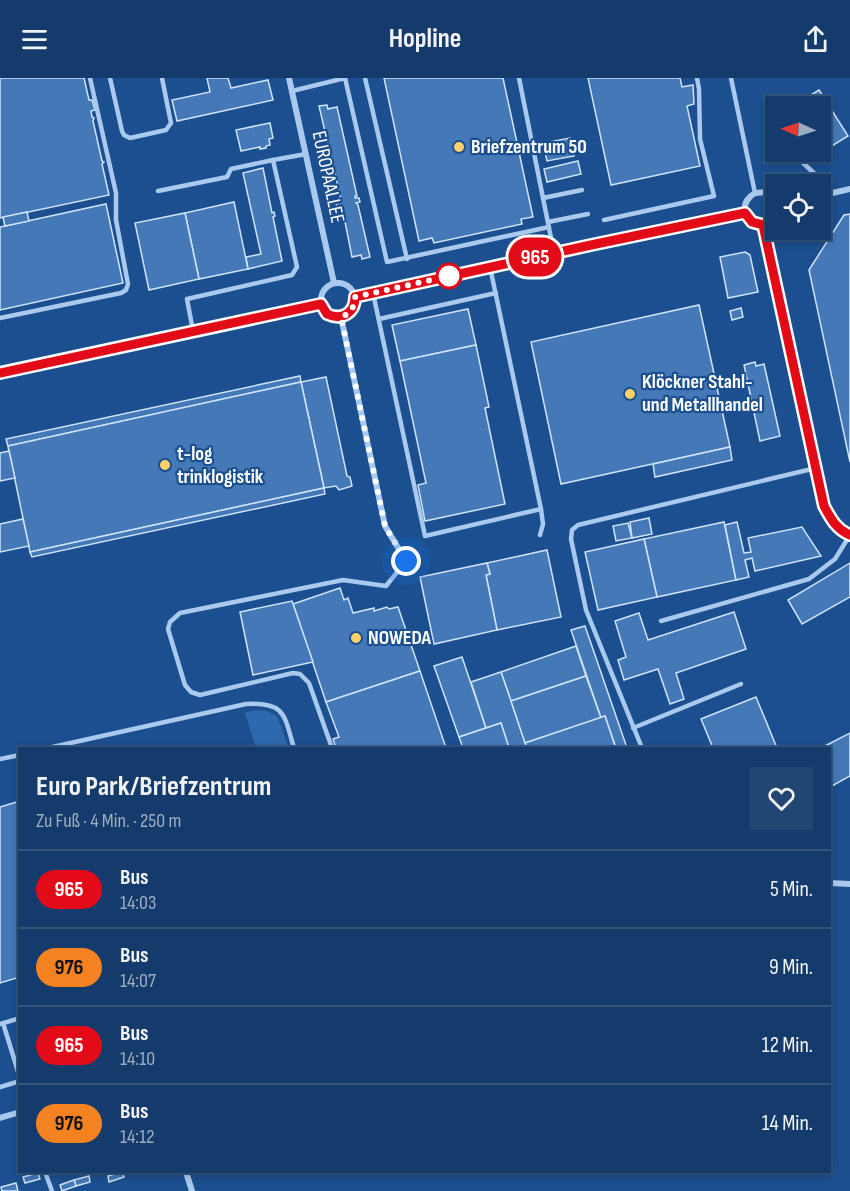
<!DOCTYPE html>
<html lang="de">
<meta charset="utf-8">
<style>
:root{--surface:#143b6b;--page:#214673;--text:#f1f3f6;--muted:#9dadc1;--line:#33557e}
body{margin:0;font-family:"Sofia Sans Condensed",sans-serif;background:var(--page);color:var(--text);height:100vh;display:flex;flex-direction:column;font-size:22px;white-space:nowrap}
*{box-sizing:border-box;margin:0}
p{font-size:20px;color:var(--muted)}
.icon{flex:none;width:33px;height:33px;fill:none;stroke:currentColor;stroke-width:2;stroke-linecap:round;stroke-linejoin:round}
.map{position:relative;flex:1;overflow:hidden}
.side{position:absolute;left:18px;top:669px;width:813px;height:426px;display:flex;flex-direction:column;background:var(--surface);border-radius:0px;box-shadow:0 3px 9px #0003,0 0 0 2px var(--line)}
.side>*{flex:none}
.badge{padding:0 12px;border-radius:20px;font-size:21px;line-height:39px}
.needle{width:39px;rotate:273deg}
.fabs{position:absolute;left:765px;top:18px;display:grid;gap:12px}
.fabs a{display:grid;place-items:center;width:66px;height:66px;border-radius:0px;background:var(--surface);box-shadow:0 3px 9px #0003,0 0 0 2px var(--line);font-size:30px}
.you{position:absolute;width:30px;height:30px;margin:-15px;border:4px solid #fff;border-radius:50%;background:#1a73e8;box-shadow:0 0 0 9px #1a73e833}
.map>.badge{position:absolute;translate:-50% -50%;box-shadow:0 0 0 3px #fff}
.round{display:grid;place-items:center;flex:none;width:63px;height:63px;border-radius:0px;background:var(--page)}
.summary{display:flex;align-items:center;justify-content:space-between;height:102px;padding:0 18px}
h1{font-size:28px;font-weight:700;line-height:45px}
ul{padding:0;list-style:none}
li{display:flex;align-items:center;gap:18px;height:78px;padding:0 18px;border-top:2px solid var(--line)}
li div{flex:1}
li b{display:block;font-size:22px}
li em{font-style:normal}
li .badge{min-width:66px;font-weight:700;text-align:center}
header{display:flex;justify-content:space-between;align-items:center;height:78px;padding:0 18px;background:var(--surface);font-size:27px;font-weight:700}
.map>svg:first-child{display:block}
.green{fill:#2e69ad}
.building{fill:#4478b7;stroke:#cfe3fa;stroke-width:1.5}
.lines{fill:none;stroke-linecap:round;stroke-linejoin:round}
.lane{stroke:#a9c9ee;stroke-width:4.5}
.street{stroke:#a9c9ee;stroke-width:6}
.line-casing{stroke:#fff;stroke-width:14}
.line{stroke:#e30b18;stroke-width:9}
.walk{stroke:#fff;stroke-width:6;stroke-dasharray:0 10.8}
.poi-dot{fill:#ffd166;stroke:#1b4f8f;stroke-width:2}
.stop-dot{fill:#fff;stroke:#e30b18;stroke-width:3}
.labels{text-anchor:middle;dominant-baseline:central;stroke-width:4.5;stroke-linejoin:round;paint-order:stroke}
.poi-label{font-size:20px;font-weight:bold;fill:#fff;stroke:#1b4f8f;text-anchor:start}
.street-label{font-size:20px;fill:#fff;stroke:#1b4f8f}
</style>
<header><svg class="icon" aria-label="menu" viewBox="0 0 24 24"><path d="M4 6h16M4 12h16M4 18h16"/></svg>Hopline<svg class="icon" aria-label="share" viewBox="0 0 24 24"><path d="M12 15V3M7 8l5-5 5 5M5 13v7h14v-7"/></svg></header>
<div class="map">
<svg width="850" height="1113" viewBox="0 0 850 1113">
<rect width="100%" height="100%" fill="#1b4f8f"/>
<polygon class="green" points="255,632 267,633 277,638 289,670 256,670 245,635"/>
<g class="building">
<polygon points="0,0 84,0 89,22 92,22 95,32 91,33 92,39 94,40 93,43 102,83 104,84 102,86 109,117 0,140"/>
<polygon points="207,0 228,0 231,10 268,2 273,22 177,43 172,22 210,14"/>
<polygon points="384,0 503,0 533,139 521,141 522,146 434,165 432,160 419,163"/>
<polygon points="588,0 680,0 682,9 693,7 694,26 687,28 700,88 611,107"/>
<polygon points="819,12 848,58 822,74 820,28 793,28"/>
<polygon points="327,27 328,31 337,29 357,118 355,118 355,120 359,120 360,124 356,125 358,127 370,179 362,181 361,177 352,179 342,129 337,130 336,124 341,122 319,28"/>
<polygon points="270,45 273,60 269,61 270,67 266,68 266,70 260,71 260,69 241,73 236,52"/>
<polygon points="570,60 574,78 547,83 543,65"/>
<polygon points="578,83 581,96 547,104 544,91"/>
<polygon points="263,90 272,135 274,134 275,138 273,139 282,183 248,191 246,179 261,176 243,95"/>
<polygon points="234,124 248,191 199,201 185,135"/>
<polygon points="106,126 123,205 0,232 0,149"/>
<polygon points="27,134 29,143 5,148 3,139"/>
<polygon points="185,135 199,201 149,212 135,145"/>
<polygon points="850,136 850,384 809,192 844,137"/>
<polygon points="745,174 750,177 758,214 728,220 720,179"/>
<polygon points="699,227 730,369 561,406 531,264"/>
<polygon points="741,230 743,239 732,242 730,233"/>
<polygon points="468,231 476,267 400,283 392,247"/>
<polygon points="476,267 489,329 485,330 505,426 425,443 418,407 426,405 400,283"/>
<polygon points="755,284 756,288 764,286 780,358 760,363 744,287"/>
<polygon points="300,298 301,304 8,368 6,361"/>
<polygon points="326,299 347,398 350,399 352,408 339,412 336,408 324,410 301,304"/>
<polygon points="301,304 324,410 30,474 8,368"/>
<polygon points="730,369 732,382 655,399 653,386"/>
<polygon points="9,373 15,400 0,403 0,375"/>
<polygon points="324,410 325,416 32,479 30,474"/>
<polygon points="649,440 652,456 632,460 630,444"/>
<polygon points="23,441 29,468 0,474 0,446"/>
<polygon points="724,444 736,502 657,519 644,461"/>
<polygon points="737,444 744,475 751,474 748,460 802,449 821,478 755,493 752,480 745,482 749,499 736,502 725,447"/>
<polygon points="628,445 632,460 616,463 613,448"/>
<polygon points="644,461 657,519 598,532 585,474"/>
<polygon points="547,472 561,539 497,552 486,497 490,496 487,485"/>
<polygon points="487,485 490,496 486,497 497,552 434,566 420,499"/>
<polygon points="850,485 850,519 802,546 788,522"/>
<polygon points="340,510 344,522 348,520 353,535 374,530 374,533 387,529 389,531 398,529 420,593 326,624 293,526"/>
<polygon points="292,523 313,584 253,597 240,534"/>
<polygon points="734,534 746,571 676,595 684,621 670,626 658,591 624,602 618,582 626,579 615,543 639,535 648,562"/>
<polygon points="585,548 627,670 616,670 605,638 601,640 571,552"/>
<polygon points="576,568 586,598 511,623 501,594"/>
<polygon points="462,579 486,650 459,659 434,588"/>
<polygon points="420,593 446,670 366,670 366,668 359,670 336,670 333,661 339,659 326,624"/>
<polygon points="501,594 511,623 527,670 509,670 501,645 486,650 471,604"/>
<polygon points="586,598 601,640 525,665 511,623"/>
<polygon points="756,619 777,670 713,670 701,641"/>
<polygon points="605,638 615,668 606,670 527,670 525,665"/>
<polygon points="501,645 509,670 463,670 459,659"/>
<polygon points="850,655 850,698 832,708 830,703 830,670 821,670"/>
<polygon points="20,723 20,899 0,905 0,729"/>
<polygon points="122,1094 124,1099 109,1104 108,1098"/>
<polygon points="38,1095 40,1101 25,1105 23,1099"/>
<polygon points="89,1098 90,1104 76,1108 74,1102"/>
<polygon points="74,1102 76,1108 62,1113 60,1107"/>
<polygon points="16,1105 18,1113 2,1113 1,1109"/>
</g>
<g class="lines">
<g class="lane">
<polyline points="110,0 122,53 124,57 130,60 166,52 171,45 162,0"/>
<polyline points="345,0 387,184 549,149"/>
<polyline points="365,0 407,181"/>
<polyline points="519,0 554,175"/>
<polyline points="731,0 755,115"/>
<polyline points="292,13 345,0"/>
<polyline points="800,82 817,98 819,106"/>
<polyline points="820,110 823,117"/>
<polyline points="158,113 227,99 231,91 273,82"/>
<polyline points="543,120 582,112"/>
<polyline points="604,142 714,118 700,61 699,11 697,0"/>
<polyline points="548,144 588,136"/>
<polyline points="373,215 425,458 541,431 490,189"/>
<polyline points="0,240 121,215 126,212 128,206 116,142 116,115 90,0"/>
<polyline points="379,241 496,215"/>
<polyline points="193,253 187,221 292,197 297,189 273,82 306,76"/>
<polyline points="540,457 543,446 541,431"/>
<polyline points="661,543 809,501 835,481 850,457"/>
<polyline points="633,650 741,606"/>
<path d="M48,670L246,626C286,624 284,637 294,670"/>
<polyline points="332,670 309,605 300,596 293,595 200,617 191,614 185,607 168,551 170,544 180,535 343,502 386,508 406,483"/>
<polyline points="642,670 586,532 571,461 572,452 578,447 816,390"/>
<polyline points="0,681 20,677"/>
<polyline points="3,945 20,1000"/>
<polyline points="0,946 20,940"/>
<polyline points="0,1009 20,1003"/>
<polyline points="45,1094 52,1113"/>
</g>
<g class="street">
<polyline points="289,0 334,205"/>
<polyline points="820,118 850,111"/>
<path d="M776,121L766,114L755,115C745,121 742,129 747,140C757,149 767,149 776,139"/>
<path d="M763,147L824,428C831,441 836,451 850,457"/>
<circle cx="338" cy="222" r="17"/>
<polyline points="355,219 609,163 745,135"/>
<polyline points="341,239 385,448 406,483"/>
<polyline points="0,295 321,226"/>
<polyline points="830,805 850,806"/>
<polyline points="0,1040 20,1034"/>
<polyline points="186,1094 192,1113"/>
</g>
</g>
<g class="lines">
<g class="line-casing">
<path id="line" d="M0,295L321,226L327,236C342,243 355,235 355,219L591,167L745,135L752,144L763,147L824,428C831,441 836,451 850,457"/>
</g>
<use href="#line" class="line"/>
<path class="walk" d="M406,483L385,448L341,239C350,236 355,229 355,219L449,198"/>
</g>
<g class="poi-dot">
<circle cx="459" cy="69" r="6"/>
<circle cx="630" cy="316" r="6"/>
<circle cx="165" cy="387" r="6"/>
<circle cx="356" cy="560" r="6"/>
</g>
<circle class="stop-dot" cx="449" cy="198" r="12"/>
<g class="labels">
<g class="poi-label">
<text x="471" y="69">Briefzentrum 50</text>
<text x="642" y="304">Klöckner Stahl-<tspan x="642" dy="23">und Metallhandel</tspan></text>
<text x="177" y="376">t-log<tspan x="177" dy="23">trinklogistik</tspan></text>
<text x="368" y="560">NOWEDA</text>
</g>
<g class="street-label">
<text transform="translate(328 99) rotate(78)">EUROPAALLEE</text>
</g>
</g>
</svg>
<div class="fabs">
<a><svg class="needle" viewBox="-14 -14 28 28"><path d="M0-13l5 13h-10z" fill="#e53935"/><path d="M0 13l5-13h-10z" fill="#9dadc1"/></svg></a>
<a><svg class="icon" aria-label="locate" viewBox="0 0 24 24"><circle cx="12" cy="12" r="6"/><path d="M12 2v4M12 18v4M2 12h4M18 12h4"/></svg></a>
</div>
<div class="you" style="left:406px;top:483px"></div>
<b class="badge" style="left:535px;top:179px;background:#e30b18;color:#fff">965</b>
<section class="side">
<div class="summary"><div><h1>Euro Park/Briefzentrum</h1><p>Zu Fuß · 4 Min. · 250 m</p></div><a class="round"><svg class="icon" aria-label="heart" viewBox="0 0 24 24"><path d="M12 20l-8-8c-3-5 5-10 8-4 3-6 11-1 8 4z"/></svg></a></div>
<ul>
<li><span class="badge" style="background:#e30b18;color:#fff">965</span><div><b>Bus</b><p>14:03</p></div><em>5 Min.</em></li>
<li><span class="badge" style="background:#f58220;color:#111">976</span><div><b>Bus</b><p>14:07</p></div><em>9 Min.</em></li>
<li><span class="badge" style="background:#e30b18;color:#fff">965</span><div><b>Bus</b><p>14:10</p></div><em>12 Min.</em></li>
<li><span class="badge" style="background:#f58220;color:#111">976</span><div><b>Bus</b><p>14:12</p></div><em>14 Min.</em></li>
</ul>
</section>
</div>
